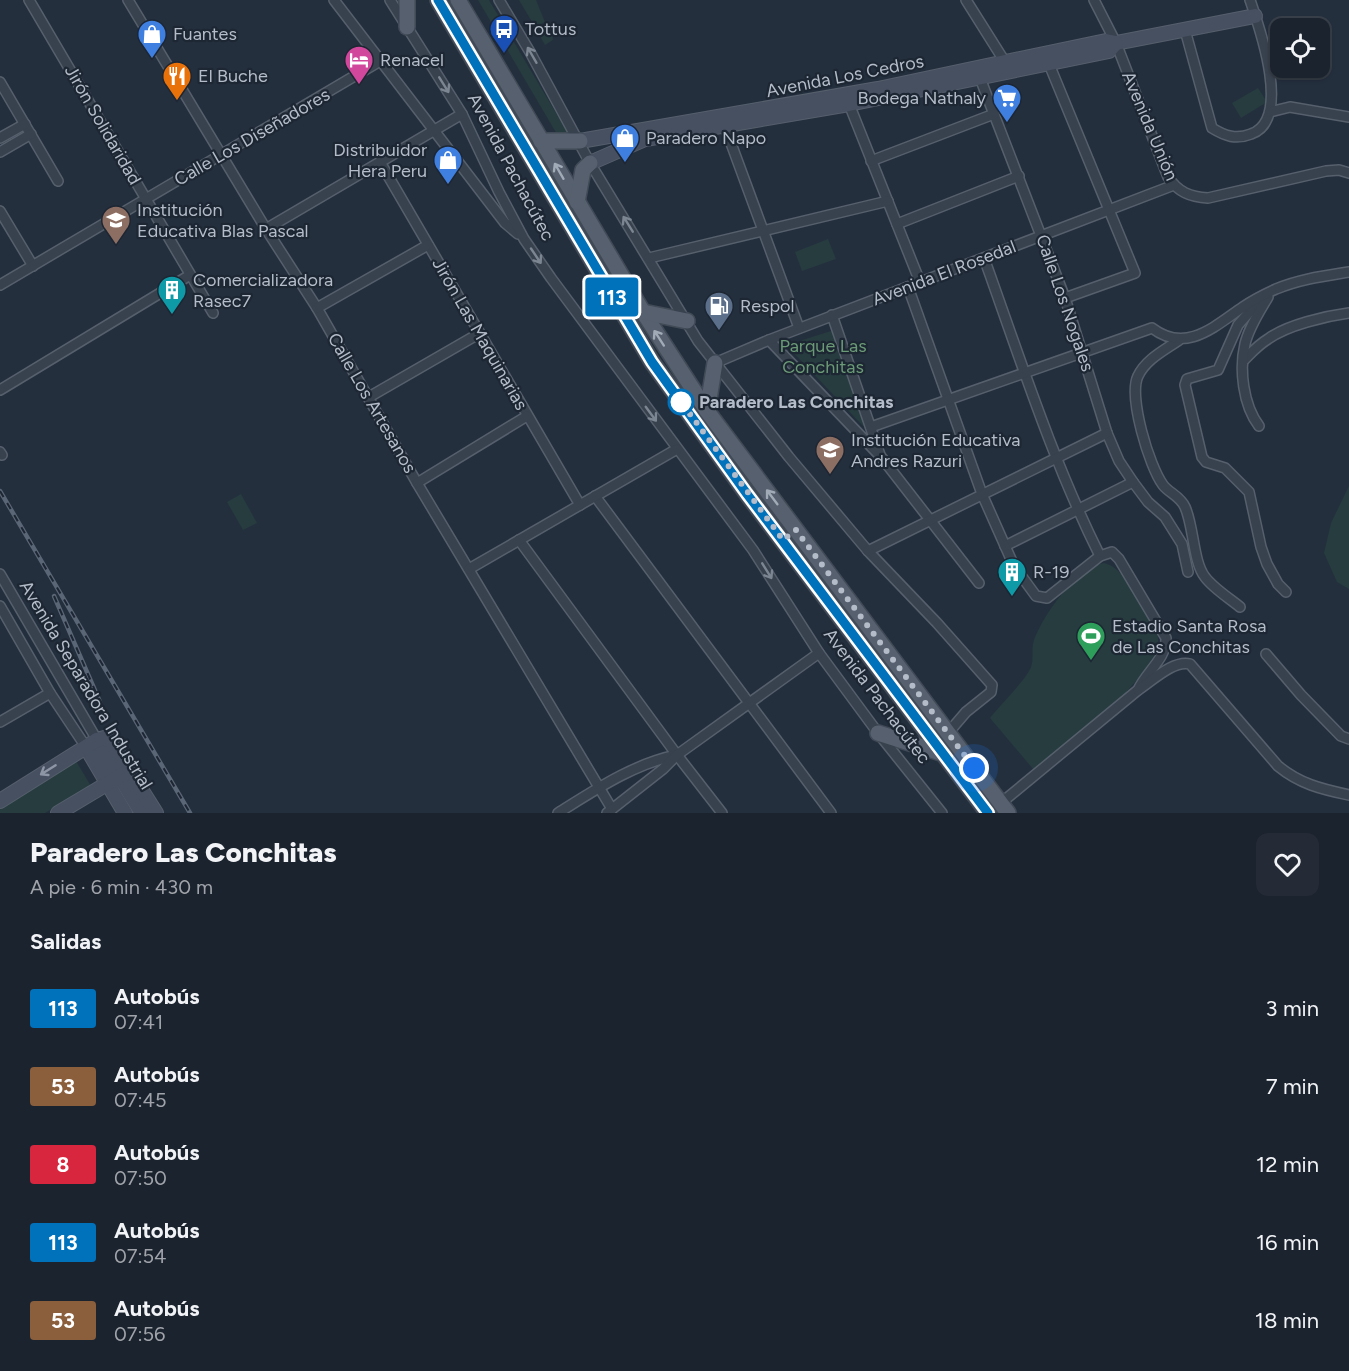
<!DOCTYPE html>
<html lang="es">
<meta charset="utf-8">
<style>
:root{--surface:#1b232e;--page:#242b36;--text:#f1f3f6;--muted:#a0a4aa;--line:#39404a}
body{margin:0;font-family:Figtree,sans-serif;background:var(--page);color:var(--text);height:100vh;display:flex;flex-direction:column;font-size:22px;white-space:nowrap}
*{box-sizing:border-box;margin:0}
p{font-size:20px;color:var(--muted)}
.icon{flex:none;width:33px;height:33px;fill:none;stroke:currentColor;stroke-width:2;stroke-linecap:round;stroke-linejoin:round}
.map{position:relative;height:813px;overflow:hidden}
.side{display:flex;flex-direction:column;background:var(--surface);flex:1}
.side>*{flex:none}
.badge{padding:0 12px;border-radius:4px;font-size:21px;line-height:39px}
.tools{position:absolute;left:1270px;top:18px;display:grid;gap:12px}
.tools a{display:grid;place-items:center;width:60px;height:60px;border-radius:12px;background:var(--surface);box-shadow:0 2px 4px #0004,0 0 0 2px var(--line);font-size:30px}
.you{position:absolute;width:30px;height:30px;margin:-15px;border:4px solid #fff;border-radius:50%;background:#1a73e8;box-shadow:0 0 0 9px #1a73e833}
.map>.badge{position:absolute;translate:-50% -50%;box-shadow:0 0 0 3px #fff}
h2{padding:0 30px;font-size:22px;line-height:54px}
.round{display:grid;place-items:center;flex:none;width:63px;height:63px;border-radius:12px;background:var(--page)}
.summary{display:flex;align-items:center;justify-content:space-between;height:102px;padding:0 30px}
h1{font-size:28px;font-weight:800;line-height:45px}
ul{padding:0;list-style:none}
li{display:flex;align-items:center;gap:18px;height:78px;padding:0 30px}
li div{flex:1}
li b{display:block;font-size:22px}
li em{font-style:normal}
li .badge{min-width:66px;font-weight:700;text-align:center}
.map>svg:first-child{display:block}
.green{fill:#263c3f}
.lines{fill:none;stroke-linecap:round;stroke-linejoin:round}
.street-casing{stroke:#565f6c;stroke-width:12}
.secondary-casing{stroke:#565f6c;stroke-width:16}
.primary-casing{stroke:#414a57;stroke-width:18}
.street{stroke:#38414e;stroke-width:9}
.secondary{stroke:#465061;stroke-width:14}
.primary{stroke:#56606e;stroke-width:15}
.rail-casing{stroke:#5a6575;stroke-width:4.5}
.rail{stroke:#1d2633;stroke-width:2;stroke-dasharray:7;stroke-linecap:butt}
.oneway{stroke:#7c8592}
.oneway2{stroke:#a1aab7}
.oneway3{stroke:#8e96a5}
.line-casing{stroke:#fff;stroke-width:14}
.line{stroke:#0072bc;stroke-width:9}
.walk{stroke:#b4bcc9;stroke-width:6;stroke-dasharray:0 10.8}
.stop-dot{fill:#fff;stroke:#0072bc;stroke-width:3}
.labels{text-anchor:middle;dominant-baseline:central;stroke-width:4.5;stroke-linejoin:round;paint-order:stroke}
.poi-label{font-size:18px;fill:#b4bcc9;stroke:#1d2633;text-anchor:start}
.street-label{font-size:18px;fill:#b4bcc9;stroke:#1d2633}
.park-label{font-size:18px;fill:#6b9a76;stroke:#1d2633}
.stop-label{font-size:18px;font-weight:bold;fill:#b4bcc9;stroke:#1d2633;text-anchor:start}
</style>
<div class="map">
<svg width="1349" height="813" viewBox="0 0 1349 813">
<rect width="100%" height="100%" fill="#242f3e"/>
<g class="green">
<polygon points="478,0 489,0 569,135 558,136"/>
<polygon points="519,0 536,0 545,22 535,27"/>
<polygon points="547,29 552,34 553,40 545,45 538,33"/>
<polygon points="1258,88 1267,102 1241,118 1232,103"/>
<polygon points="828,239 836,259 802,271 795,252"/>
<polygon points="834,330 868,424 863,426 788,347 790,344"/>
<polygon points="1349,486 1349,589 1337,582 1324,553 1331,523"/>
<polygon points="241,494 257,523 243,530 227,502"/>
<path d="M1104,563C1120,567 1130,585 1138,598C1146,612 1160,627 1158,644C1153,679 1064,750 1033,769L990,718C1000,705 1025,681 1031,667C1034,659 1031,648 1034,640C1043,615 1077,567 1104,563Z"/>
<polygon points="76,761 91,786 45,813 0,813 0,806"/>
</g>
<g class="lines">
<g class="street-casing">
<g id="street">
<polyline points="29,0 213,313"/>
<polyline points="128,0 266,229 317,308 417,483 612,809"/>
<polyline points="334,0 505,223 518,234"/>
<polyline points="390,0 462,114 499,192 524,239 551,278 753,550 819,653 878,733 942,813"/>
<polyline points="499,0 530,52 590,163 698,341 789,457 868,551 937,623 992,685 991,692 966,712 948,733"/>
<polyline points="966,0 1005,62"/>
<path d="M1094,0L1116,43L1168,177C1178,192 1190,197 1208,198L1326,171L1339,170L1349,173"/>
<path d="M1185,30L1212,128C1225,136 1236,140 1251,134C1292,120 1260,29 1250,0"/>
<polyline points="1049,64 1135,273 1065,298"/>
<polyline points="980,78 1065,298 1107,433 1119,461 1133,482 1148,502 1165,517 1182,544 1188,572"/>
<polyline points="0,82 58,181"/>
<polyline points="849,104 920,282"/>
<polyline points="1270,112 1290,107 1349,117"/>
<polyline points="725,127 799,328"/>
<polyline points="0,138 25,124"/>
<polyline points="0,152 31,134"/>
<polyline points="871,161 994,114"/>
<polyline points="380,162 580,505"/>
<polyline points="0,211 33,266"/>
<polyline points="897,224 1019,176"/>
<polyline points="266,229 462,114"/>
<polyline points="649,258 888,201"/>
<path d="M984,258C1020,358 1052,460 1100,556"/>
<polyline points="0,285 380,61"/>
<path d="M908,287L982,494L1014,566L1036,596L1047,598L1100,556L1112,552L1119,559L1166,638C1167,658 1146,672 1138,690L1001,803"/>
<polyline points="1261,299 1238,325 1218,370 1187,379 1185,385 1202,457 1206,462 1225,468 1249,492 1261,547 1267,564 1278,584 1286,592"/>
<polyline points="317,308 428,245"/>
<polyline points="832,315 880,455"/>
<polyline points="769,340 882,458 979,583"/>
<path d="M1179,340C1165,350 1146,359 1138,376C1128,396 1149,466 1163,485C1169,493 1180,496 1185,507C1194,527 1193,562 1205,577C1213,588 1229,598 1240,607"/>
<path d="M1243,361C1251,353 1258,345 1268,339C1287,325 1326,316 1349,313"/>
<polyline points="715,363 769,340 1174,185"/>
<polyline points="0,390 190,275"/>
<polyline points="369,397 480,333"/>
<path d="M1259,426C1243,405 1239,369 1245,344C1249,327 1260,311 1268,297"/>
<path d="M871,427L1152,328C1186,354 1215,326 1243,307C1253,300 1265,294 1276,289C1300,279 1324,276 1349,272"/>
<polyline points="0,452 2,455"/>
<polyline points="417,483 527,416"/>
<polyline points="595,496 831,813"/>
<polyline points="519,540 677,755 722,813"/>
<polyline points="1005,546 1133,482"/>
<polyline points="868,551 1107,433"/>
<polyline points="469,569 677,449"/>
<polyline points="0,574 97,740"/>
<polyline points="0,606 50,693 86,747"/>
<polyline points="1266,654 1301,695 1341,736 1349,739"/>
<path d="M1138,690C1152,681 1173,660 1190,664L1278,766C1300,784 1321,789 1349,795"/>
<polyline points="0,722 50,693"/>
<path d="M558,813C595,790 633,764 677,755"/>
<polyline points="607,813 663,769 677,755 819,653"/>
</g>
</g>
<g class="secondary-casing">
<g id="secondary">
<polyline points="1116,43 1255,16"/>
<polyline points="580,141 878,89 1106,41 1116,43 1109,51 849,104 645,139 590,163"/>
<polyline points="97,740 142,813"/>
<polyline points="86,747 125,813"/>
<polyline points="0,801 97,740 108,737 156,813"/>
<polyline points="58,813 125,773"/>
</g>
</g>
<g class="primary-casing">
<g id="primary">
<polyline points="438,0 652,362 747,494 988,813"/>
<polyline points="458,0 643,312 707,411 1008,813"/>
<polyline points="407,27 407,0"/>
<polyline points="541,141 580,141"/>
<polyline points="577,202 583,170 590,163"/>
<polyline points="643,312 687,321"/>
<polyline points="707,411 715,363"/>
<polyline points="878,733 944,754"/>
</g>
</g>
<use href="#street" class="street"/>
<use href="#secondary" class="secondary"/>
<use href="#primary" class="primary"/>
<g class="rail-casing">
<g id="rail">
<polyline points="0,491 190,813"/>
<polyline points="54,596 100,702"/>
</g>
</g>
<use href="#rail" class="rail"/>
</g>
<defs><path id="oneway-shaft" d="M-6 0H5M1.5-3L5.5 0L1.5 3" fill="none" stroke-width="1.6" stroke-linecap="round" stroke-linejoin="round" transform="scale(1.5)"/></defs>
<g class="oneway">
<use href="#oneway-shaft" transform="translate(532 55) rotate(-120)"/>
<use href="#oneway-shaft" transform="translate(444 85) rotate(58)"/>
<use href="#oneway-shaft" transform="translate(628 224) rotate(-122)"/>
<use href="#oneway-shaft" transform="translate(536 256) rotate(56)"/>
<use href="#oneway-shaft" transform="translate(651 414) rotate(54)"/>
<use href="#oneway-shaft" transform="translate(767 571) rotate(58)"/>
</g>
<g class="oneway2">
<use href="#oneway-shaft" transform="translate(559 171) rotate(-120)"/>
<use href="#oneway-shaft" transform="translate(659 338) rotate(-123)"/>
<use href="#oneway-shaft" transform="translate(772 497) rotate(-127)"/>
</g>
<use class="oneway3" href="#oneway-shaft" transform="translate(48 770) rotate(148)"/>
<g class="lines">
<g class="line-casing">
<polyline id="line" points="438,0 652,362 747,494 988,813"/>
</g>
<use href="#line" class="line"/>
<polyline class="walk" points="681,402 676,395 783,540 796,530 974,768"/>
</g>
<defs>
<g id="bus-pin" transform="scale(1.5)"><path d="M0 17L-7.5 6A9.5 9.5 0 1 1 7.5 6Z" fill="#1a4fb4" stroke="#1d2633"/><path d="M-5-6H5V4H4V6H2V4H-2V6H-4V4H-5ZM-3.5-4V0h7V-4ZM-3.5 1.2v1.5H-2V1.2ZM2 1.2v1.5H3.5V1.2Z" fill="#fff"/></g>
<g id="shop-pin" transform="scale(1.5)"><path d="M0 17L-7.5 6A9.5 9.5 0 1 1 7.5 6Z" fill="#3f7fe0" stroke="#1d2633"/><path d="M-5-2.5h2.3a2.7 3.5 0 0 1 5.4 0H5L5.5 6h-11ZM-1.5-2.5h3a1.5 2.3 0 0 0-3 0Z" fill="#fff"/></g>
<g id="hotel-pin" transform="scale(1.5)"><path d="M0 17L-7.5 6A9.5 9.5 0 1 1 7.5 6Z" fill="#d1479c" stroke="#1d2633"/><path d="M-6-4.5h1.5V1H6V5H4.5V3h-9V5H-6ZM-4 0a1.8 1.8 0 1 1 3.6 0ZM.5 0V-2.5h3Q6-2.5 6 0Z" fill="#fff"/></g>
<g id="restaurant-pin" transform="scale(1.5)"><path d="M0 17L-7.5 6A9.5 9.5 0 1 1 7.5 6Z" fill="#e8710a" stroke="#1d2633"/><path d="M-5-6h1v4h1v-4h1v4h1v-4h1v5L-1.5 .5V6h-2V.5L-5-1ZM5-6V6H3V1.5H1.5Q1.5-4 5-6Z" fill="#fff"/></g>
<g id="supermarket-pin" transform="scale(1.5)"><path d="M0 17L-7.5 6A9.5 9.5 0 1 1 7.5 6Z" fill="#3f7fe0" stroke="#1d2633"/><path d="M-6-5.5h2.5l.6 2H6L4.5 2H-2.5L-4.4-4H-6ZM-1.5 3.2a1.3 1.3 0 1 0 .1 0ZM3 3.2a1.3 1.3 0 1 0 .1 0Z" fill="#fff"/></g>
<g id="school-pin" transform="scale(1.5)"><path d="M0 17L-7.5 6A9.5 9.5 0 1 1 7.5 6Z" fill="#8d6e63" stroke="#1d2633"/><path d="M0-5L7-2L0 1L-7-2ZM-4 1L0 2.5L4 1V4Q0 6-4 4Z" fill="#fff"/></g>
<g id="building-pin" transform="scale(1.5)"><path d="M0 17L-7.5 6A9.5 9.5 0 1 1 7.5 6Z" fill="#0f9aa8" stroke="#1d2633"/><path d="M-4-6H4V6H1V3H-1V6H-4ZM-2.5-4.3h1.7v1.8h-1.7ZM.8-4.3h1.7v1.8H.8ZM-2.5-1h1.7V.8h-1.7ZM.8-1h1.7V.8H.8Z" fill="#fff"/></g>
<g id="fuel-pin" transform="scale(1.5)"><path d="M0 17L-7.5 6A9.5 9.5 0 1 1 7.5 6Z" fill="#5c6f8a" stroke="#1d2633"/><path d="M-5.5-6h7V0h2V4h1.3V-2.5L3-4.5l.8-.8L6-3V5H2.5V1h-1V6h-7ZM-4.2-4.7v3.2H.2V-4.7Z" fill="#fff"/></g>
<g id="stadium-pin" transform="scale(1.5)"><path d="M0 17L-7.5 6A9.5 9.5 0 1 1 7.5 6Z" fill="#2e9e5b" stroke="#1d2633"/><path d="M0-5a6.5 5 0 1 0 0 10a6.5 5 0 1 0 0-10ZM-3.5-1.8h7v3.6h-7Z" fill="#fff"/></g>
</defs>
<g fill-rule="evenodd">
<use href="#bus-pin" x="504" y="29"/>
<use href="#shop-pin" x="152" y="34"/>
<use href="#hotel-pin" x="359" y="60"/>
<use href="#restaurant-pin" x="177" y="76"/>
<use href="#supermarket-pin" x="1007" y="98"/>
<use href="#shop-pin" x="625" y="138"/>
<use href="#shop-pin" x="448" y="160"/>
<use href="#school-pin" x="116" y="220"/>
<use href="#building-pin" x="172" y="290"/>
<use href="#fuel-pin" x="719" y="306"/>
<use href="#school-pin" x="830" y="450"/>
<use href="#building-pin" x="1012" y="572"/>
<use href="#stadium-pin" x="1091" y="636"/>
</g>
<circle class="stop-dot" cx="681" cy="402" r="12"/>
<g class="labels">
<g class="poi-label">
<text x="525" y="29">Tottus</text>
<text x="173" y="34">Fuantes</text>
<text x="380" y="60">Renacel</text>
<text x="198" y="76">El Buche</text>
<text x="986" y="98" text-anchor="end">Bodega Nathaly</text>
<text x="646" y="138">Paradero Napo</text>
<text x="427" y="150" text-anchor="end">Distribuidor<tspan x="427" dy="21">Hera Peru</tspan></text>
<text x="137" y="210">Institución<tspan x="137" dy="21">Educativa Blas Pascal</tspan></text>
<text x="193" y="280">Comercializadora<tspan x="193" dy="21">Rasec7</tspan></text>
<text x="740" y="306">Respol</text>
<text x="851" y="440">Institución Educativa<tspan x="851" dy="21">Andres Razuri</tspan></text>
<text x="1033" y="572">R-19</text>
<text x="1112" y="626">Estadio Santa Rosa<tspan x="1112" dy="21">de Las Conchitas</tspan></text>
</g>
<g class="street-label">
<text transform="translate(845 76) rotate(-11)">Avenida Los Cedros</text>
<text transform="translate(103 125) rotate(60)">Jirón Solidaridad</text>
<text transform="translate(1150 126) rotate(67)">Avenida Unión</text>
<text transform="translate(252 137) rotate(-30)">Calle Los Diseñadores</text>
<text transform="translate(511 167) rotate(62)">Avenida Pachacútec</text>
<text transform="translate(944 273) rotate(-21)">Avenida El Rosedal</text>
<text transform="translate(1065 303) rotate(71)">Calle Los Nogales</text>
<text transform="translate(480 334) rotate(60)">Jirón Las Maquinarias</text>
<text transform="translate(372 403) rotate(60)">Calle Los Artesanos</text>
<text transform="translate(86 685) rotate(59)">Avenida Separadora Industrial</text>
<text transform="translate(877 696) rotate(53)">Avenida Pachacútec</text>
</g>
<g class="park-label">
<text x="823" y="346">Parque Las<tspan x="823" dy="21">Conchitas</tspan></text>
</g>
<g class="stop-label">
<text x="699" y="402">Paradero Las Conchitas</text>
</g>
</g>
</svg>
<div class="tools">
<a><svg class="icon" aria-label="locate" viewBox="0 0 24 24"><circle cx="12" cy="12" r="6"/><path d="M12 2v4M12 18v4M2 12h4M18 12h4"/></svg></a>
</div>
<div class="you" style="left:974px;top:768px"></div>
<b class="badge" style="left:612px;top:297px;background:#0072bc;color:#fff">113</b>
</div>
<section class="side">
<div class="summary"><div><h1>Paradero Las Conchitas</h1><p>A pie · 6 min · 430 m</p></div><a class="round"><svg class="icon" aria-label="heart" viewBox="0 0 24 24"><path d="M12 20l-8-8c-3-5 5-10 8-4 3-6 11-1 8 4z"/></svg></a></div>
<h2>Salidas</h2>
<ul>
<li><span class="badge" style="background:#0072bc;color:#fff">113</span><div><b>Autobús</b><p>07:41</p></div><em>3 min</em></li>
<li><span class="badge" style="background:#8b5e3c;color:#fff">53</span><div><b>Autobús</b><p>07:45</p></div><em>7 min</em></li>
<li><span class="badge" style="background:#d7263d;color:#fff">8</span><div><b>Autobús</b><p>07:50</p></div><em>12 min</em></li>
<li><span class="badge" style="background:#0072bc;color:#fff">113</span><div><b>Autobús</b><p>07:54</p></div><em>16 min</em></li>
<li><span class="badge" style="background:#8b5e3c;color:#fff">53</span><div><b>Autobús</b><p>07:56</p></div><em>18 min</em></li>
</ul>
</section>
